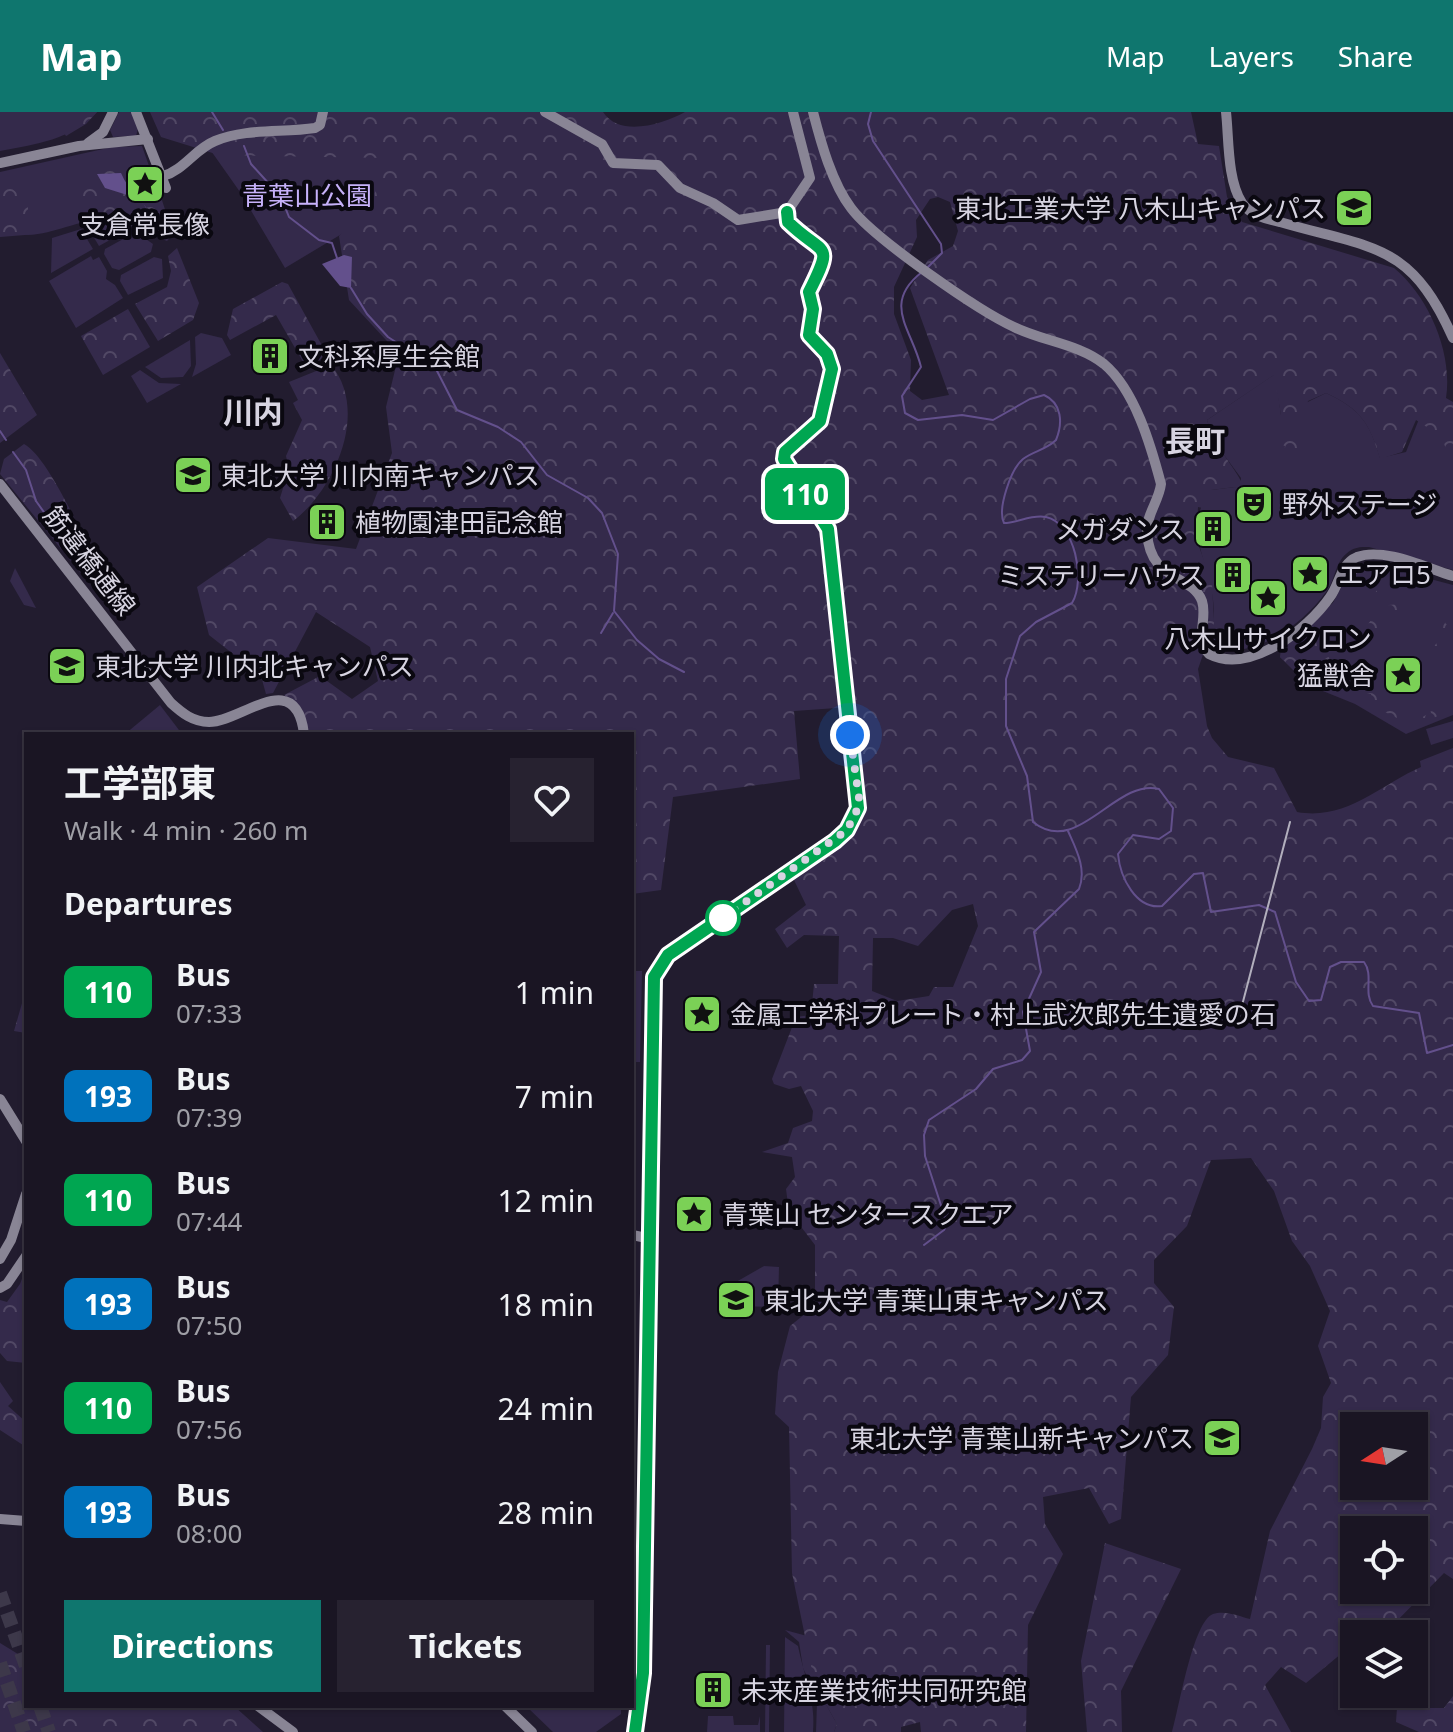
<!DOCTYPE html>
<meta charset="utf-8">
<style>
:root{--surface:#1a1523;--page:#272230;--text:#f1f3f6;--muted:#9f9fa6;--line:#383441;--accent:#0f766e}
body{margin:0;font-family:"Noto Sans","Noto Sans JP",sans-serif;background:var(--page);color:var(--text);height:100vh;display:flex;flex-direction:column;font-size:30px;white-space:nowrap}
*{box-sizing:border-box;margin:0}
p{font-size:26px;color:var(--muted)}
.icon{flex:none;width:44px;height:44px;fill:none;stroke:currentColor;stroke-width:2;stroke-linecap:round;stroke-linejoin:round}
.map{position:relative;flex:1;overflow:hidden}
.side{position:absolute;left:24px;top:620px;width:610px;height:976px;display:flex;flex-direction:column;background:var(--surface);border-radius:0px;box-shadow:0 2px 6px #0004,0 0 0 2px var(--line)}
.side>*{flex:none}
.badge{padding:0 16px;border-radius:12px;font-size:28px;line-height:52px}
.needle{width:52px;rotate:258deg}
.controls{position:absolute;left:1340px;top:1300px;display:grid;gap:16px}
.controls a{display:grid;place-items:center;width:88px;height:88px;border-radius:0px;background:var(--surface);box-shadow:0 2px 6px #0004,0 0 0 2px var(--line);font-size:40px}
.you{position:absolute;width:40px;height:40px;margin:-20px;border:6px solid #fff;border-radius:50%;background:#1a73e8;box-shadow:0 0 0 12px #1a73e833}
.map>.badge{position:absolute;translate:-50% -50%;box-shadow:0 0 0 4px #fff}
h2{padding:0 40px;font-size:30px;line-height:72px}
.round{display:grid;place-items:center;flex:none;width:84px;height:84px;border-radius:0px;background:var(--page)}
.summary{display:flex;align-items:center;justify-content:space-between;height:136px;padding:0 40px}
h1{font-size:38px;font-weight:700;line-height:60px}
.action{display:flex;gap:16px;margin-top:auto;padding:16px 40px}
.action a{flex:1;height:92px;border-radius:0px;background:var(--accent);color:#fff;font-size:32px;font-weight:700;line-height:92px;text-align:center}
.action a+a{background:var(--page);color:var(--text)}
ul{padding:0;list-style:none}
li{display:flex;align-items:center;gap:24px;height:104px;padding:0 40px}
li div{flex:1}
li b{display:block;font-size:30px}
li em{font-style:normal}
li .badge{min-width:88px;font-weight:700;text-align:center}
header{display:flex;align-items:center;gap:48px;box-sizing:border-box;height:112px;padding:0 40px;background:var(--accent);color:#fff}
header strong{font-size:38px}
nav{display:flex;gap:44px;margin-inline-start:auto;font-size:28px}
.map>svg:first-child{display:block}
.green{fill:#342a4b}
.forest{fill:url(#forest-crowns);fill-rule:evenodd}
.water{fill:#63508c}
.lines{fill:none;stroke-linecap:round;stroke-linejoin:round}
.stream{stroke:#63508c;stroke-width:2}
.highway-tunnel{stroke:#3d384a;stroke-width:14;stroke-dasharray:14 7;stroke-linecap:butt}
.secondary{stroke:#898595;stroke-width:10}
.rail{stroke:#b2afbd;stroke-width:2}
.line-casing{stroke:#fff;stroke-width:18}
.line{stroke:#00a651;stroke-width:12}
.walk{stroke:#d7d4e1;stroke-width:8;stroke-dasharray:0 14.4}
.stop-dot{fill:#fff;stroke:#00a651;stroke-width:4}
.labels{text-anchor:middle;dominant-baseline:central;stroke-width:8;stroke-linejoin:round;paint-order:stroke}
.park-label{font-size:26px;fill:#c6b1f9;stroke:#0a0810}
.poi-label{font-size:26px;fill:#d7d4e1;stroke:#0a0810;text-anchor:start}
.street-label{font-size:26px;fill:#d7d4e1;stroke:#0a0810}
.quarter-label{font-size:30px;font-weight:bold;fill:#d7d4e1;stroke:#0a0810}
</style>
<header>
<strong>Map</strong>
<nav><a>Map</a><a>Layers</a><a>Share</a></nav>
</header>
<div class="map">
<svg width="1453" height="1620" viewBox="0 0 1453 1620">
<defs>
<pattern id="forest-crowns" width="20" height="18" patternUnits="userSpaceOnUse" patternTransform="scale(2)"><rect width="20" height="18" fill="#342a4b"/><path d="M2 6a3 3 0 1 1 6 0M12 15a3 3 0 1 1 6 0" fill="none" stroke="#514865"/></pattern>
</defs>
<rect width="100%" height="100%" fill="#221c2f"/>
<g class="green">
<path d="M0,0H97C71,28 36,32 0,39Z"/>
<polygon points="119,0 131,0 138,17 136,24 113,25 110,18"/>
<polygon points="417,22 370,105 285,156 240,80 209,36"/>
<path d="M142,34L169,111L150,121C87,82 50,143 0,115V60L112,35Z"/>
<polygon points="109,111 128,118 99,134 87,114"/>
<polygon points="81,117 93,137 51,161 52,126"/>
<polygon points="136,120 153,132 151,140 119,158 112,156 104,142 105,137"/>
<polygon points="91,144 93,148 99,145 107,159 106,167 115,173 123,186 76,216 49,169"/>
<polygon points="154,145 162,147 163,166 128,183 120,169 121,163"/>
<polygon points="201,221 222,226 231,243 192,265 196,252 195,225"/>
<polygon points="190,228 191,254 183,265 161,266 145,255"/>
<polygon points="140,258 159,271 181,272 147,291 131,264"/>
<path d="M1275,262L1281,303L1326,281C1361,297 1370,312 1380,346L1406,340L1419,307L1453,302V458L1369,435C1360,435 1353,435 1346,442C1335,451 1335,469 1326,480C1303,512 1255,548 1214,536L1209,525C1230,470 1173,426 1211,378L1235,375L1240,380L1241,366L1213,328L1207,308Z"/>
<polygon points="1370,451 1453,473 1453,603 1406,622 1355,592 1308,573 1280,545 1333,491 1349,460 1357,452"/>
<polygon points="15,456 36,496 24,493 10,469"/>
<polygon points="160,593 182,622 125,622"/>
<polygon points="1453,609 1453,626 1431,633 1426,617"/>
<polygon points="633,859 642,859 640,950 632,950"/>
<polygon points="764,1154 779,1155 778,1195 736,1194 736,1170"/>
<polygon points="785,1518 807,1524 815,1573 837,1612 834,1620 816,1620 817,1590 813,1577 803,1556 799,1530"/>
<path d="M785,1525L798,1534C804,1564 816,1589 813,1620H784Z"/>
<polygon points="766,1533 770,1533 769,1620 765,1620"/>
<polygon points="526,1594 621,1594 621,1602 596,1620 553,1620"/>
<polygon points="708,1604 733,1604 734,1613 758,1613 760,1604 760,1620 707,1620"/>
</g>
<g class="forest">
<polygon points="58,0 97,0 86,12 66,24 57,10"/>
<path d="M150,0H603C620,26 663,12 685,0H1191L1198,32L1219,34L1227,85L1242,110L1394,156C1429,185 1453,241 1446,286L1453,290V347H1449L1442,325L1416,308L1402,340L1380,347C1370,312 1361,297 1326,281L1308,289L1298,334L1305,343L1298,352L1284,346L1285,334L1278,332L1281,303L1274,263L1207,308C1215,338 1238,356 1248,384L1241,386L1235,375L1211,378L1212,398L1198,395L1196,426L1212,471L1214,511L1198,557L1207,614L1212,626L1228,645L1274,656L1297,700C1346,709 1380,673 1421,655L1420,649L1453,636V1467L1444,1461L1384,1522H1354V1531L1306,1571L1281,1555L1265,1573L1291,1620H1172C1179,1597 1193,1509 1213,1502C1225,1498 1239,1504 1250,1507L1270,1419L1312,1337L1321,1316L1323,1285L1331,1271L1318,1234L1330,1199L1310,1154L1292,1129L1274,1079L1251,1046L1211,1048L1187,1114L1154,1148V1171L1174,1195L1168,1243L1131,1285L1121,1407L1109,1412L1089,1376L1043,1385L1045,1412L1063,1442L1028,1513L1026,1620H921L920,1610L901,1615V1620H834L837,1612L815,1573L792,1461L789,1315L775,1302L778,1260L790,1214L815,1194V1133L789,1099L786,1077L795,1065L792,1045L762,1040L788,1031L793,1016L812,1009L813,999L801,974L789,977L774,972L772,967L796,905L811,903L814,872H838L839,824L804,823L787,836L775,817L806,793L794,768C888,700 865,696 850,595L794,599L800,667L673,685L661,778L632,782V622H310L300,596L284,583L320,564L352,587L378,569L370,535L316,500L273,581L266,582L261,564L209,523L197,475L268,426L356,437L392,341L386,295L399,242L349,188L339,124L372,92L384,46L219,43L161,25ZM938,85L950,90L958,119L953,134L928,148L910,176L949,283L922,288L910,279L911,248L894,202V175L917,125L916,108L930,87ZM973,792L978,814L953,875H934L929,884L897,889L872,879L873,826H893L918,834L952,798ZM1354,1314H1414V1374H1354ZM1354,1418H1414V1478H1354Z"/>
<polygon points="110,53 146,69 147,73 156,70 173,122 167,129 115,107 87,109 66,77 88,59"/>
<polygon points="9,74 28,90 28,104 37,122 0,125 0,76"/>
<polygon points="177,136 199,191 193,208 158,229 135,192 167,175 171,159 168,144"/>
<polygon points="282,170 288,172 325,239 321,247 306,255 276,203 230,228 227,223 233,197"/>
<polygon points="128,197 150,235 103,263 81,224"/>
<polygon points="0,241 37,303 0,331"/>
<path d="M331,253C370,299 334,379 293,409L280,386L289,357L286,344L302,308L293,291L298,288L289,270Z"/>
<path d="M24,332C46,344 75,408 88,433L80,438L91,456L99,452L100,455L84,465L0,362L4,347Z"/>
<polygon points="1370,451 1369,463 1386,476 1360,508 1355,507 1378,477 1361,462 1320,511 1291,538 1298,543 1293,557 1280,545 1281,536 1333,491 1357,452"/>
<polygon points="1408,487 1415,489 1413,498 1437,508 1443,496 1452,499 1445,511 1453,517 1453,524 1414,501"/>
<polygon points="1401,492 1409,503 1381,524 1368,512 1372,507 1381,514 1387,507 1390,509 1394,505 1387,497 1389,493"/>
<polygon points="1328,517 1335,520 1328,535 1331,564 1325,572 1355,582 1359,575 1381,582 1379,591 1382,592 1387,586 1386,594 1399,598 1397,606 1373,594 1371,582 1362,580 1359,587 1308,567 1313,559 1311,540 1315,543 1317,538 1308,532 1307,527 1322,528"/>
<path d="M1440,528L1435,547L1446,554L1453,551V562L1441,575L1437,564L1442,562L1441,555C1431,548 1412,541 1402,545L1396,536L1398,532L1423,545Z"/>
<polygon points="1453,586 1453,599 1409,614 1408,611 1431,601 1430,596"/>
<polygon points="26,878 26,921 14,919 25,881"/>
<polygon points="26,1156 26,1251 7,1249 0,1241 0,1188 7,1190 20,1172"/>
<polygon points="0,1270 13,1289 8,1294 26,1310 26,1335 0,1318"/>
<polygon points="1105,1431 1181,1457 1121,1579 1122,1620 1087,1620 1081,1549"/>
<polygon points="0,1531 26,1547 26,1594 234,1594 263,1620 0,1620"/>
<polygon points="1453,1584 1453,1620 1419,1620 1396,1610 1397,1596 1444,1596"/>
</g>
<g class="water">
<path d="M121,61C128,79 147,92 154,108L140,87L105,76L97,62Z"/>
<polygon points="344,143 352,145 351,176 340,174 322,152"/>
</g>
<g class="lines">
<g class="stream">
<polyline points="212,0 223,18"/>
<polyline points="871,0 868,12 873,29 941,132 942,141 927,156"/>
<polyline points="244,34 251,52 281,85 289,105 319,128 332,131 337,146"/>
<path d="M922,160C881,192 912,217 921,255L902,284L905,301L918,308L962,303L993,308L1030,287L1044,283C1062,291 1063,311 1056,328C1046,338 1033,339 1023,347C1011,357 997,397 1004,411C1018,411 1031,402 1046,405C1075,411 1086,468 1072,491L1036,510L1020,524L1006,567V614L1027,664L1033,710C1078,746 1115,666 1159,677L1173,696L1171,719L1159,727L1133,723L1118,742C1120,765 1136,798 1162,794L1194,762L1203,761L1211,800L1259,793L1275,800L1296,870L1309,889L1321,888L1330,855L1341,850H1364C1374,863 1363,881 1373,894L1419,901L1427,941L1453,933"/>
<polyline points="351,176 367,202 388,225 435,255 457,298 498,315 521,330 547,363 588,386 602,401 618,442 614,499 637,528 659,547 684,560"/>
<polyline points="0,319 6,328"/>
<polyline points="13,340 26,358 36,389 78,448"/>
<polyline points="601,521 613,501"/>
<path d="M924,1133L944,1118L947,1112L925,1044L924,1023L929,1008L976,977L993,957L1022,948L1030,939L1023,900L1041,860L1034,820L1079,777C1087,757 1076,737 1068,719"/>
</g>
<g class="highway-tunnel">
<polyline points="0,1481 26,1554"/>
<polyline points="0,1551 24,1620"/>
<polyline points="40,1594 49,1620"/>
</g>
<g class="secondary">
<polyline points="136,0 166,76"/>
<polyline points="545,0 602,32 613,51 658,53 680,76 713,91 738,108 787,100"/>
<path d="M813,0C821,31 832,71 851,96C873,126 979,199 1014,215C1042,229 1079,232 1104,252C1135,278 1151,334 1161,372C1159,389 1146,403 1147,420C1150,471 1191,461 1202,489C1208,507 1194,527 1209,542C1250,563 1308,517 1330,485C1340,472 1340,452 1357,445C1384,435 1426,456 1453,464"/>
<path d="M1226,0C1229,26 1227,68 1242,91C1250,103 1266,107 1280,110C1372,137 1410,129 1453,226"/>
<polyline points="88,31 103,20 113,0"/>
<polyline points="0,51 79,34 148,27"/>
<path d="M163,64C184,58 195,37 215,29C246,16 282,21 315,16L320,13L323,0"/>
<polyline points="787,100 810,66 793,0"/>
<path d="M0,372L171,591C182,601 193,610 209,610C241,610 296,554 304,622"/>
<polyline points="0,987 26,1029"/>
<polyline points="632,1123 647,1126"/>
<polyline points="0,1147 11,1128 26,1082"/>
<polyline points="0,1176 7,1172 26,1144"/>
<polyline points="0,1407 26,1409"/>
<polyline points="258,1594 293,1620"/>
<polyline points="505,1594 532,1620"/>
<path d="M635,1620L643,1561L654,865L668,843L835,729L847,718L858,696L828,417L784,347L785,340L820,309L832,257L827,242L809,223L813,197L809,180C836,128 824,145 788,110L787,100"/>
</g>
<polyline class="rail" points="1239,905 1290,710"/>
</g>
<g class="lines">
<g class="line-casing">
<path id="line" d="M635,1620L643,1561L654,865L668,843L835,729L847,718L858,696L828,417L784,347L785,340L820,309L832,257L827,242L809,223L813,197L809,180C835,128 824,145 788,110L787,100"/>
</g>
<use href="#line" class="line"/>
<polyline class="walk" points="723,806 847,718 858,696 859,686 850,623"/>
</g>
<defs>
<g id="sight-square" transform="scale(2)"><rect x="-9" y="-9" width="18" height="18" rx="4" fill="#7bd156" stroke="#0a0810"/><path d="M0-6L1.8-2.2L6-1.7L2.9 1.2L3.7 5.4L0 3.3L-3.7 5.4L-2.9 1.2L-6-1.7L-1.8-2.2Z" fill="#111"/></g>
<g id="university-square" transform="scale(2)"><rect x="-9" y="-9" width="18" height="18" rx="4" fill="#7bd156" stroke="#0a0810"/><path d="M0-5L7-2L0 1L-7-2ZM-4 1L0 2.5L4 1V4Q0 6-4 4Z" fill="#111"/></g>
<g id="building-square" transform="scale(2)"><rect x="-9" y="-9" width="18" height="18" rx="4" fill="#7bd156" stroke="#0a0810"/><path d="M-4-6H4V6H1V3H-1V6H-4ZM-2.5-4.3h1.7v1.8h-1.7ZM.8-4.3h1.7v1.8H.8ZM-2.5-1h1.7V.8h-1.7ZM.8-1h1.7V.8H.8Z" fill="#111"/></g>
<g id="theatre-square" transform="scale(2)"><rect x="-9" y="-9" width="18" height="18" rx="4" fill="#7bd156" stroke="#0a0810"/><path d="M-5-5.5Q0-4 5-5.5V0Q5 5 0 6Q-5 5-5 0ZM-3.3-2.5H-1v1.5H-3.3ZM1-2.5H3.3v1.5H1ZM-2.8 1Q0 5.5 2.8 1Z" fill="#111"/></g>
</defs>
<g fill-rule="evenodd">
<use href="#sight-square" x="145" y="72"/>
<use href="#university-square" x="1354" y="96"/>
<use href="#building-square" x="270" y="244"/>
<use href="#university-square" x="193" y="363"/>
<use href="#theatre-square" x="1254" y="392"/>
<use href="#building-square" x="327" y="410"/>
<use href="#building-square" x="1213" y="417"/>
<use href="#sight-square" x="1310" y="462"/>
<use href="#building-square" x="1233" y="463"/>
<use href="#sight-square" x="1268" y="486"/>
<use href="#university-square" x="67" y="554"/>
<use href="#sight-square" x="1403" y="563"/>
<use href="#sight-square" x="702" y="902"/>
<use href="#sight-square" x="694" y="1102"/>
<use href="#university-square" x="736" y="1188"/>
<use href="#university-square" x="1222" y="1326"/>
<use href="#building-square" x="713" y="1578"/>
</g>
<circle class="stop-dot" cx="723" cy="806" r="16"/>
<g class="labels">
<g class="park-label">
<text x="307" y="83">青葉山公園</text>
</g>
<g class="poi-label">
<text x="1326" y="96" text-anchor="end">東北工業大学 八木山キャンパス</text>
<text x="145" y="112" text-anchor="middle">支倉常長像</text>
<text x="298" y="244">文科系厚生会館</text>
<text x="221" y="363">東北大学 川内南キャンパス</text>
<text x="1282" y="392">野外ステージ</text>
<text x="355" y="410">植物園津田記念館</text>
<text x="1185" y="417" text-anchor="end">メガダンス</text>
<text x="1338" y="462">エアロ5</text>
<text x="1205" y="463" text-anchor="end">ミステリーハウス</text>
<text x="1268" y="526" text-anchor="middle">八木山サイクロン</text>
<text x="95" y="554">東北大学 川内北キャンパス</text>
<text x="1375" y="563" text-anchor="end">猛獣舎</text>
<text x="730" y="902">金属工学科プレート・村上武次郎先生遺愛の石</text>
<text x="722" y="1102">青葉山 センタースクエア</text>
<text x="764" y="1188">東北大学 青葉山東キャンパス</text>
<text x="1194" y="1326" text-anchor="end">東北大学 青葉山新キャンパス</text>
<text x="741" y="1578">未来産業技術共同研究館</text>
</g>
<g class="street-label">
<text transform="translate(90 448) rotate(52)">筋違橋通線</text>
</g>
<g class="quarter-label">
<text x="253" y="299">川内</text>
<text x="1195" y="328">長町</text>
</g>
</g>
</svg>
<div class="controls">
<a><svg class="needle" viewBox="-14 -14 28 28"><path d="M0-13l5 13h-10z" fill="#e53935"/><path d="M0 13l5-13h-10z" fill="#9f9fa6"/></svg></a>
<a><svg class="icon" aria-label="locate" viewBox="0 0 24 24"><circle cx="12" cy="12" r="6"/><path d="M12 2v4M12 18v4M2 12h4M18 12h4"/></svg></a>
<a><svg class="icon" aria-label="layers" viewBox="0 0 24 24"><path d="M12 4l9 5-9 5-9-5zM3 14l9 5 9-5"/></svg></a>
</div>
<div class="you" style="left:850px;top:623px"></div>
<b class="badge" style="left:805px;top:382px;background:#00a651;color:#fff">110</b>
<section class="side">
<div class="summary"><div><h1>工学部東</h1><p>Walk · 4 min · 260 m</p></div><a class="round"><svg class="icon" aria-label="heart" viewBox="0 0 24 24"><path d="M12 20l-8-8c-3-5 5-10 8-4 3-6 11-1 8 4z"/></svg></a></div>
<h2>Departures</h2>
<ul>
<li><span class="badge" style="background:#00a651;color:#fff">110</span><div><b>Bus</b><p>07:33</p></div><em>1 min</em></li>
<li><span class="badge" style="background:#0072bc;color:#fff">193</span><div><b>Bus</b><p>07:39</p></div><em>7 min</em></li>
<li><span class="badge" style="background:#00a651;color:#fff">110</span><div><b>Bus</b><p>07:44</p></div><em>12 min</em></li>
<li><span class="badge" style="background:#0072bc;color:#fff">193</span><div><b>Bus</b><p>07:50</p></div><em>18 min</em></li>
<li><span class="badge" style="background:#00a651;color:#fff">110</span><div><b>Bus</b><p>07:56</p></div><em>24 min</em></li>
<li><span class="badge" style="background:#0072bc;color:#fff">193</span><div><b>Bus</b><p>08:00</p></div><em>28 min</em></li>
</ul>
<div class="action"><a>Directions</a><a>Tickets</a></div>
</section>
</div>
